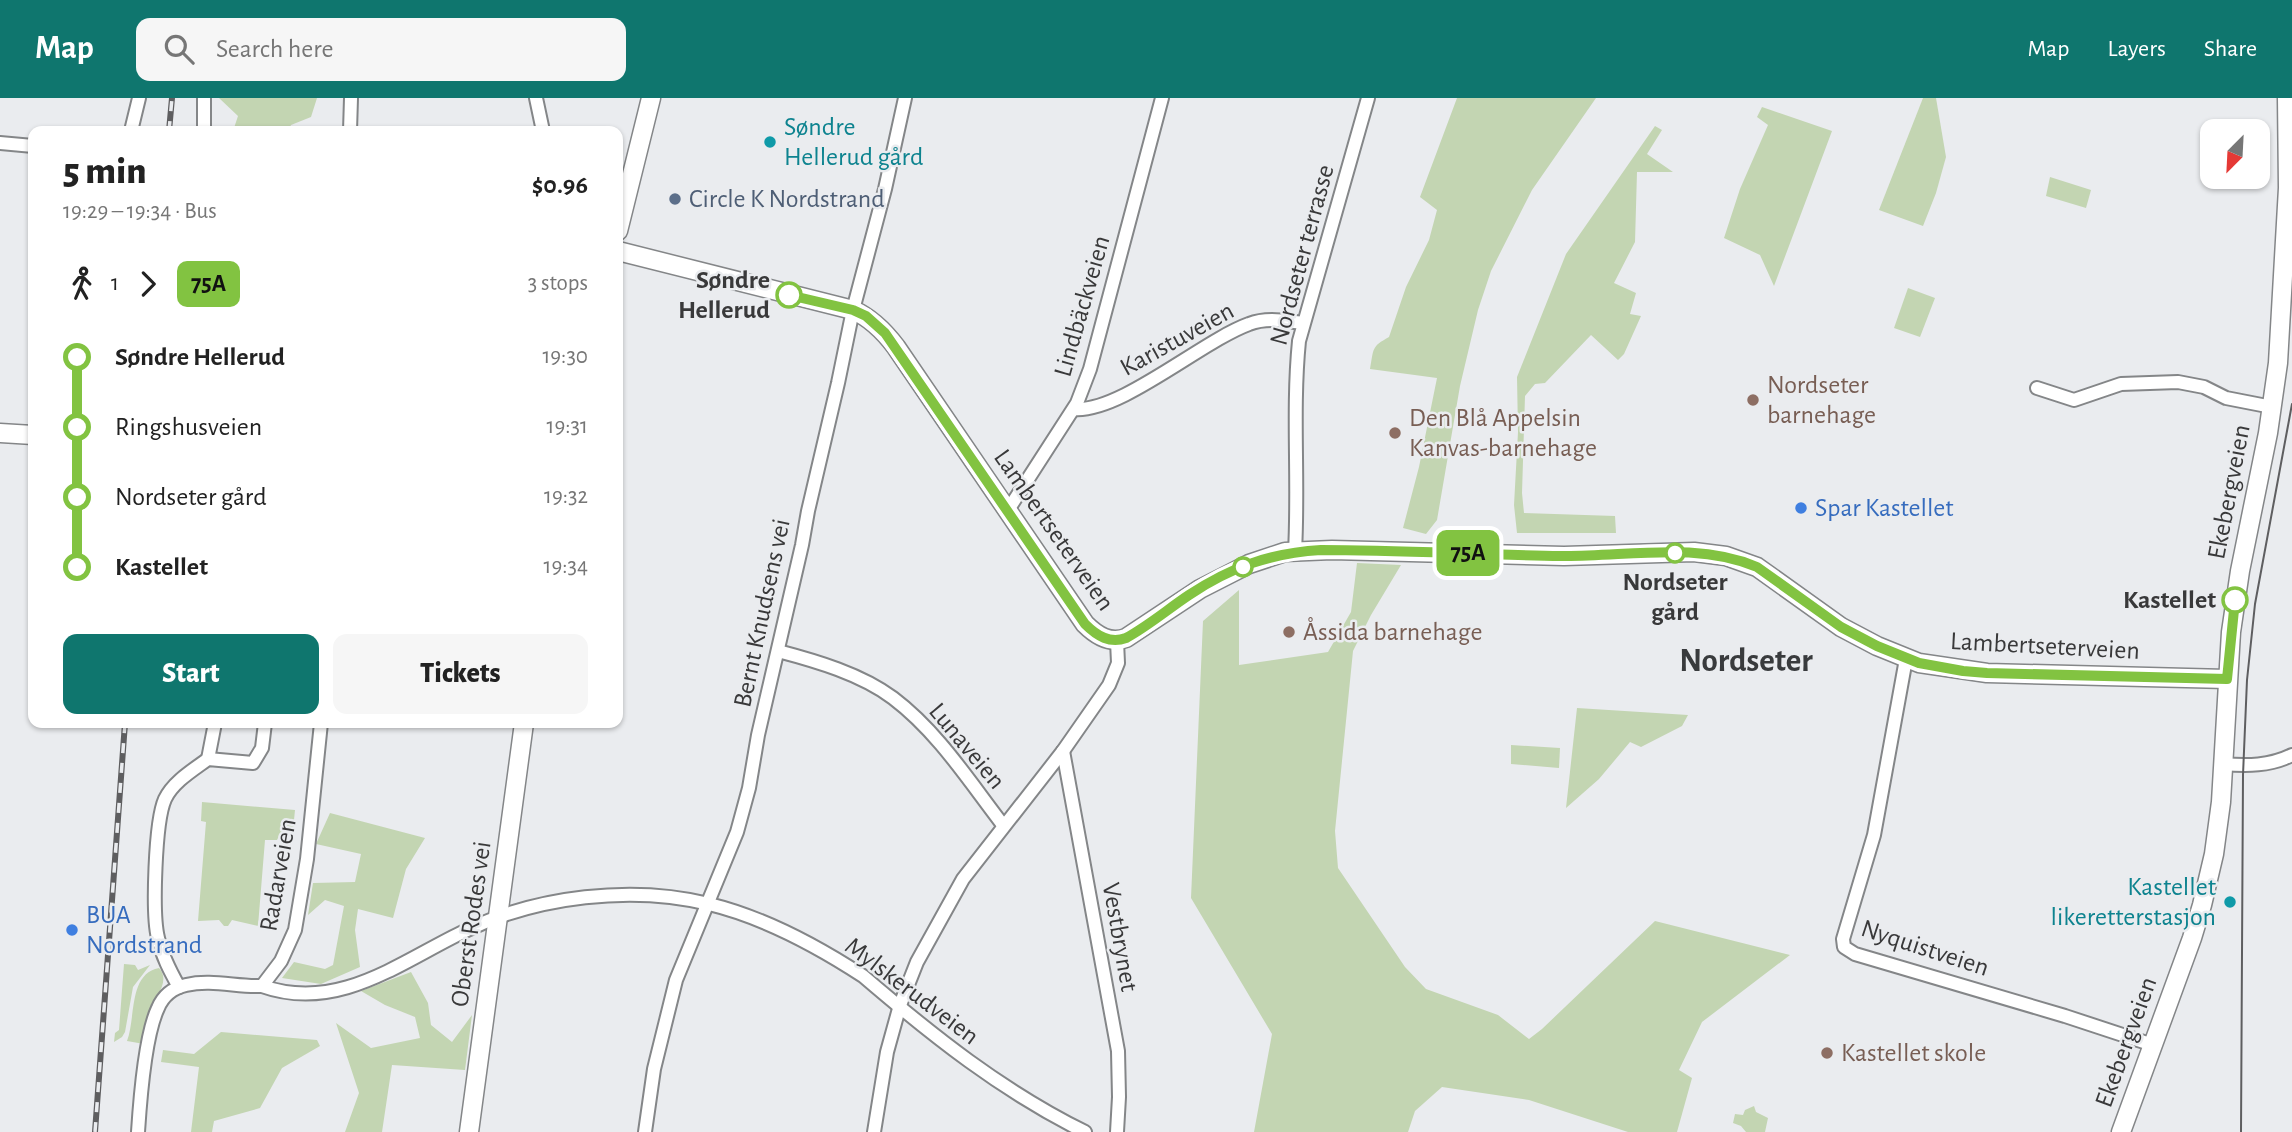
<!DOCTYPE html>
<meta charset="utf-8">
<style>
:root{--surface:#fff;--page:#f6f6f6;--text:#222;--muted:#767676;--accent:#0f766e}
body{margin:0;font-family:"Alegreya Sans",sans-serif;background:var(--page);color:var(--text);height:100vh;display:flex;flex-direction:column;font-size:26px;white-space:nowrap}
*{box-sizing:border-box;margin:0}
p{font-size:23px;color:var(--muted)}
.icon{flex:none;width:38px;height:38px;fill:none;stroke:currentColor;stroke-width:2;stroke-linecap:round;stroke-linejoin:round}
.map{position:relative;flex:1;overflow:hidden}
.details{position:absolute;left:28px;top:28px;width:595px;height:602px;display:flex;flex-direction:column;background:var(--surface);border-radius:14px;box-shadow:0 2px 5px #0004}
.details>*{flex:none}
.badge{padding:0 14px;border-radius:10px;font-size:24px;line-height:46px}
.needle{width:46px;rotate:204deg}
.fabs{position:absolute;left:2200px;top:21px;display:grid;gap:14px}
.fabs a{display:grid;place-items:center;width:70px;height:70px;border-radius:14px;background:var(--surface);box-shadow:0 2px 5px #0004;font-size:35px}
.map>.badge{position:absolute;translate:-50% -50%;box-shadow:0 0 0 4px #fff}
.legs{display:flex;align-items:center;gap:10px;height:77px;padding:0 35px;font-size:23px}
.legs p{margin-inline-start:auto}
.summary{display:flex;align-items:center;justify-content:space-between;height:119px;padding:0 35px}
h1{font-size:38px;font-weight:800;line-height:52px}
.action{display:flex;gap:14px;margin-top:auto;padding:14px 35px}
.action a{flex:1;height:80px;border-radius:14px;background:var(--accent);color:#fff;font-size:28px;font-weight:800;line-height:80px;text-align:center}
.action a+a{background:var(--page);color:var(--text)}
ul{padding:0 35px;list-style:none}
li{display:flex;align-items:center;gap:24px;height:70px;font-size:26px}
li i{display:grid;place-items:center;width:10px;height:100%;margin:0 9px;background:currentColor}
li i::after{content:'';width:18px;height:18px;margin:-9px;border:5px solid;border-radius:50%;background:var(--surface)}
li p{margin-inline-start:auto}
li:first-child i{background:linear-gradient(#0000 50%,currentColor 0)}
li:last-child i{background:linear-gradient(currentColor 50%,#0000 0)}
header{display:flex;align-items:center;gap:42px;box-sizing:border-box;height:98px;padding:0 35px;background:var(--accent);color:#fff}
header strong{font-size:33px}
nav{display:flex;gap:38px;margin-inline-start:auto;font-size:24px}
.search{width:490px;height:63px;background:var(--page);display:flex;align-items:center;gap:18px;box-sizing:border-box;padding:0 24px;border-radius:14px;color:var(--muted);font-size:26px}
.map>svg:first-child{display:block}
.green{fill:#c3d5b2}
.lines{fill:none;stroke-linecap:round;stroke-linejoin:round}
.street-casing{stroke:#848688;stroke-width:16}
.secondary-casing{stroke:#848688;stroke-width:21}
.street{stroke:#fff;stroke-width:12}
.secondary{stroke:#fff;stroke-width:18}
.tram{stroke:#5e5e60;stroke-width:2}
.rail-casing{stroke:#5e5e60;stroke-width:6}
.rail{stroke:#eaecef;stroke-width:3.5;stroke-dasharray:10;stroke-linecap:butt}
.line-1-casing{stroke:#fff;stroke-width:16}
.line-1{stroke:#82c341;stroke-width:10}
.culture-dot{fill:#0f9aa8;stroke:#eaecef;stroke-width:2.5}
.service-dot{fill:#5c6f8a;stroke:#eaecef;stroke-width:2.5}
.stop-1-dot{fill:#fff;stroke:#82c341;stroke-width:3.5}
.education-dot{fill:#8d6e63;stroke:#eaecef;stroke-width:2.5}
.shop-dot{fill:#3f7fe0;stroke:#eaecef;stroke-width:2.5}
.labels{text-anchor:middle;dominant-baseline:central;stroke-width:5;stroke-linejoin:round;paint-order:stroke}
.culture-label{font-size:26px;fill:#0d838f;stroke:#eaecef;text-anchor:start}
.service-label{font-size:26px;fill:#4e5e75;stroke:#eaecef;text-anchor:start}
.street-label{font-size:26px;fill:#39393a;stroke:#eaecef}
.stop-label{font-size:26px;font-weight:bold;fill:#39393a;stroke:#eaecef;text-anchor:end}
.education-label{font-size:26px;fill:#785e54;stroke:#eaecef;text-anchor:start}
.shop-label{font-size:26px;fill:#366cbe;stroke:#eaecef;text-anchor:start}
.district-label{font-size:33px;font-weight:bold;fill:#393b3d;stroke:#eaecef}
</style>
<header>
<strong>Map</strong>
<div class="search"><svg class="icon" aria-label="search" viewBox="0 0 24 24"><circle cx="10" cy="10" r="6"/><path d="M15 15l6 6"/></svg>Search here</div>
<nav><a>Map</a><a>Layers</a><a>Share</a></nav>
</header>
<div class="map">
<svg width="2292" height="1034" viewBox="0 0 2292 1034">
<rect width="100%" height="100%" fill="#eaecef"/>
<g class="green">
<polygon points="219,0 317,0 311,19 291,27 288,33 233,33 238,18"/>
<path d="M1457,0H1596L1532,92L1491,173L1478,212L1460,288L1437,422L1426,436L1403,430L1419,369L1437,280L1370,271C1374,250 1371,249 1389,239L1406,189L1429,142L1437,112L1420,99Z"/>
<polygon points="1923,0 1936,0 1946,59 1936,95 1923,128 1879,112"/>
<polygon points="1762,9 1832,33 1774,188 1760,157 1724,140 1740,91 1768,27 1757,19"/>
<polygon points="1655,28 1662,32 1647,56 1673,74 1637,74 1635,144 1614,185 1636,195 1630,216 1641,218 1624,256 1618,262 1591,237 1545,285 1535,286 1525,298 1522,395 1524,415 1615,418 1616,435 1517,435 1514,407 1518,334 1517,279 1566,156"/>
<polygon points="2050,79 2091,92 2086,110 2046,98"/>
<polygon points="1908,190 1935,200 1920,239 1894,230"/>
<polygon points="1357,465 1401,467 1371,517 1353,553 1335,733 1338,770 1405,869 1426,891 1498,917 1529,941 1542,931 1655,823 1790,857 1702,924 1679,972 1692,980 1677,1034 1628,1034 1529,1002 1442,989 1415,1013 1408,1034 1254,1034 1272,936 1191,800 1203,523 1239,492 1239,567 1328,554 1351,514"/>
<polygon points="1577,610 1688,617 1682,628 1641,649 1630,644 1599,681 1566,710"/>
<polygon points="1511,647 1560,650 1559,670 1511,666"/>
<polygon points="202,704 295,712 293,732 289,732 288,739 279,738 277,742 265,742 258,828 232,822 228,828 224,828 219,822 198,823 206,724 201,723"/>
<polygon points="330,715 425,740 406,771 393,820 358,811 355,832 360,869 321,886 282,880 294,864 325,871 333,867 344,808 325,802 308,817 313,785 355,784 361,756 316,746"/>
<polygon points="124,866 135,867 138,872 150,867 133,889 125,934 122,939 114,944 115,935 119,932"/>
<path d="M159,870C171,883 155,899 151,912C147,922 146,935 144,946L127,943C136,920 128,876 159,870Z"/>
<polygon points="411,874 428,905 431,927 452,944 472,917 465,972 392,967 382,1034 345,1034 359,995 336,925 371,950 420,940 415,919 385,907 361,893"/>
<polygon points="221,934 317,942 320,948 282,970 260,1010 214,1023 212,1034 191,1034 199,969 161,964 163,952 194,956"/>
<polygon points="1754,1008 1756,1014 1768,1020 1765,1034 1746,1034 1741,1028 1733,1025 1735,1016 1743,1017 1745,1012"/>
</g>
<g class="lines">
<g class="street-casing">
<g id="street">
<polyline points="536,0 543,33"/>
<polyline points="131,33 139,0"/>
<polyline points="204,33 204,1"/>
<polyline points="350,33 351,0"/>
<polyline points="0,45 33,48"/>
<polyline points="2037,290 2074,302 2121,286 2178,284 2204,289 2226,300 2272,309"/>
<path d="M1074,311C1120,315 1202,243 1249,226C1267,219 1285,223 1303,225"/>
<polyline points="1008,412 1077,305 1090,271 1162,0"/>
<path d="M1295,453C1299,383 1292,313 1299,243L1368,0"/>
<path d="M778,553C816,563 861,576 893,600C938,634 969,683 1003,727"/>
<polyline points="1906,561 1874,737 1843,841 1844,849 1855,856 2065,918 2153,947"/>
<polyline points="1063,653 1118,953 1119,999 1117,1034"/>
<polyline points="208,661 215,625"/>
<path d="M2223,666C2247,668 2270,668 2292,657"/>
<path d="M262,888C338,915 400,864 465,833C537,798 632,787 709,806C763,819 817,848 863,878C933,938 1002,993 1085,1034"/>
<path d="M179,889C170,873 162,858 158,840C152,816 155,723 165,701C173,684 193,672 208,661L253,665L262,650L265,625"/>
<path d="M138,1034C140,1003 145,937 158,910C163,898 173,890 186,887C211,881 237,889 262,888L281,863L295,832L307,761L321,625"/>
<polyline points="645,1034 654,971 676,882 737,734 749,690 758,637 802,447 808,413 838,285 853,212 885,91 905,0"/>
<polyline points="874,1034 887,954 900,907 917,864 963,781 1063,653 1109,587 1118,565 1117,543"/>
</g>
</g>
<g class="secondary-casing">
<g id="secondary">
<polyline points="618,133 651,0"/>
<path d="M618,153L853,212C871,220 884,233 896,249L1085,526C1097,538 1110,546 1126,540L1200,491L1249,466L1285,454L1332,452L1564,458L1694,454L1726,458L1757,469L1841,529L1877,548L1919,565L1987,575L2227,581"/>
<polyline points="0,335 33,337"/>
<polyline points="469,1034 524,625"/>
<polyline points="2121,1034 2192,840 2202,807 2214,756 2221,704 2231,534 2240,473 2268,335 2278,265 2288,90 2287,0"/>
</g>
</g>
<use href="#street" class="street"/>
<use href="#secondary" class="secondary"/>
<polyline class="tram" points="2241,1034 2243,677 2247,582 2255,506 2292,306"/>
<g class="rail-casing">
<g id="rail">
<polyline points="169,33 172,0"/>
<polyline points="95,1034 125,625"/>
</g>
</g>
<use href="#rail" class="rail"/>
</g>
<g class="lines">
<g class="line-1-casing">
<path id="line-1" d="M789,197L853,212L866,218L885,235L1085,526C1097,538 1110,546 1126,540C1148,528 1168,511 1189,497C1231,469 1271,455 1321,452C1401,452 1481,457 1561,458C1626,459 1696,443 1757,469L1841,529L1877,548L1919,565L1963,573L1987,575L2227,581L2235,502"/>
</g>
<use href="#line-1" class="line-1"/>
</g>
<g class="culture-dot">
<circle cx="770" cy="44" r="7"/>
<circle cx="2230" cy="804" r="7"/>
</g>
<circle class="service-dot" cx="675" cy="101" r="7"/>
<g class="stop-1-dot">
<circle cx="789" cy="197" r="12"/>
<circle cx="1675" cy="455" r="9"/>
<circle cx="1243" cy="469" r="9"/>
<circle cx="2235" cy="502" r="12"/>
</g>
<g class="education-dot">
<circle cx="1753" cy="302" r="7"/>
<circle cx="1395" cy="335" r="7"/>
<circle cx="1289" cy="534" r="7"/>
<circle cx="1827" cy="955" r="7"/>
</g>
<g class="shop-dot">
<circle cx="1801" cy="410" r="7"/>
<circle cx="72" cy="832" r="7"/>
</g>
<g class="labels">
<g class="culture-label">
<text x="784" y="29">Søndre<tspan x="784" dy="30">Hellerud gård</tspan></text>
<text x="2216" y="789" text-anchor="end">Kastellet<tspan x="2216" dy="30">likeretterstasjon</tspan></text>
</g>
<g class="service-label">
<text x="689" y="101">Circle K Nordstrand</text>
</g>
<g class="street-label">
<text transform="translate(1302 157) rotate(-75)">Nordseter terrasse</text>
<text transform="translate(1082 208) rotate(-74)">Lindbäckveien</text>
<text transform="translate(1177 241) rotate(-29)">Karistuveien</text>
<text transform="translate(2229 394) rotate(-79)">Ekebergveien</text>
<text transform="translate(1054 432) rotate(55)">Lambertseterveien</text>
<text transform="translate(762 515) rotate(-78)">Bernt Knudsens vei</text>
<text transform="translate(2045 548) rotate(3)">Lambertseterveien</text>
<text transform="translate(967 648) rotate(50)">Lunaveien</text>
<text transform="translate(278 777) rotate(-80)">Radarveien</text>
<text transform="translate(471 826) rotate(-82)">Oberst Rodes vei</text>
<text transform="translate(1120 839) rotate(80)">Vestbrynet</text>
<text transform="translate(1925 850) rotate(18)">Nyquistveien</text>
<text transform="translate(912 893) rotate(37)">Mylskerudveien</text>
<text transform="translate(2126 944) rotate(-70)">Ekebergveien</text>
</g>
<g class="stop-label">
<text x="770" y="182">Søndre<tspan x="770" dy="30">Hellerud</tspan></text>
<text x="1675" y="484" text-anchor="middle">Nordseter<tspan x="1675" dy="30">gård</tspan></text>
<text x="2216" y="502">Kastellet</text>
</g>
<g class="education-label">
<text x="1767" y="287">Nordseter<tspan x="1767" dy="30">barnehage</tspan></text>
<text x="1409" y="320">Den Blå Appelsin<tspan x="1409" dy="30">Kanvas-barnehage</tspan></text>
<text x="1303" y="534">Åssida barnehage</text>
<text x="1841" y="955">Kastellet skole</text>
</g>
<g class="shop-label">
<text x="1815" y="410">Spar Kastellet</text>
<text x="86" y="817">BUA<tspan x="86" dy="30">Nordstrand</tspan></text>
</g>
<g class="district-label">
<text x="1746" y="563">Nordseter</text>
</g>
</g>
</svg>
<div class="fabs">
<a><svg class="needle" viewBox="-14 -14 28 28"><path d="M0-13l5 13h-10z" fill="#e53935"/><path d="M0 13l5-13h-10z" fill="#767676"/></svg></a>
</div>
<b class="badge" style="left:1468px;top:455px;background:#82c341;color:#111">75A</b>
<section class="details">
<div class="summary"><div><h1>5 min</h1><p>19:29 – 19:34 · Bus</p></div><b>$0.96</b></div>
<div class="legs"><svg class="icon" aria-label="walk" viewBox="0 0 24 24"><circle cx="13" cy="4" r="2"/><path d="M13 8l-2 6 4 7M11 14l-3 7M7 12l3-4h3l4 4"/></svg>1<svg class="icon" aria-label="forward" viewBox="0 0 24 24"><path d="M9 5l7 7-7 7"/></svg><b class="badge" style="background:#82c341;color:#111">75A</b><p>3 stops</p></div>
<ul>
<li><i style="color:#82c341"></i><b>Søndre Hellerud</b><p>19:30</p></li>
<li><i style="color:#82c341"></i><span>Ringshusveien</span><p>19:31</p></li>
<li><i style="color:#82c341"></i><span>Nordseter gård</span><p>19:32</p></li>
<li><i style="color:#82c341"></i><b>Kastellet</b><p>19:34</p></li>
</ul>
<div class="action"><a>Start</a><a>Tickets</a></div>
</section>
</div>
